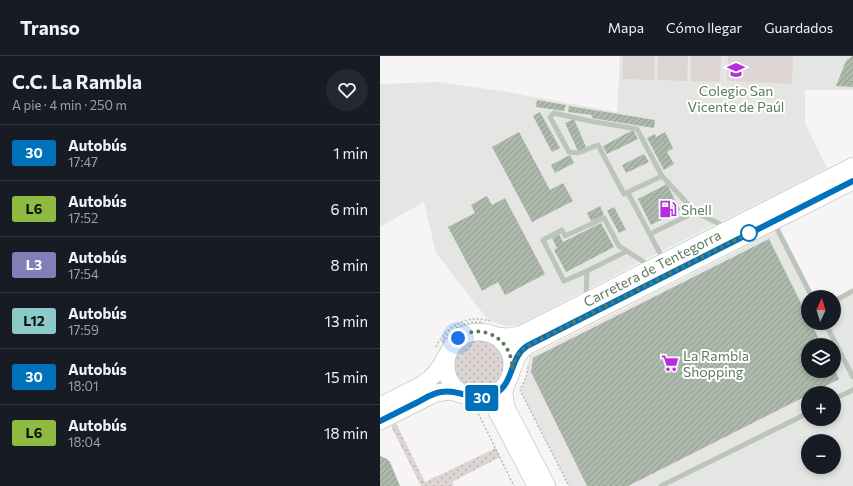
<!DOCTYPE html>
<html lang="es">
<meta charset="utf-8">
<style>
:root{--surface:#171b24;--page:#242831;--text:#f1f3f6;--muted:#9ea1a6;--line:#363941}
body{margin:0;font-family:Commissioner,sans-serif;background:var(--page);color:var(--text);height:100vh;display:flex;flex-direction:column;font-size:15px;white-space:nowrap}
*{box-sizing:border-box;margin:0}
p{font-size:13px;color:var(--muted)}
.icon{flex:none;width:22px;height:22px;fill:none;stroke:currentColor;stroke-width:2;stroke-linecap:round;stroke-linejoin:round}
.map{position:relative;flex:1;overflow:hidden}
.drawer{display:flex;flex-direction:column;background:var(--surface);width:380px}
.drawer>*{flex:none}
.badge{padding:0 8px;border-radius:3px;font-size:14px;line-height:26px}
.needle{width:26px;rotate:4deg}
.buttons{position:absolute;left:421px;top:234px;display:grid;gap:8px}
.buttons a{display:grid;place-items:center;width:40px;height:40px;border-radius:50%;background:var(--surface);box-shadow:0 2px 6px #0003;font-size:20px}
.you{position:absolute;width:20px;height:20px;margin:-10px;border:3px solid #fff;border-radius:50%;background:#1a73e8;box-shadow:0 0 0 6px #1a73e833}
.map>.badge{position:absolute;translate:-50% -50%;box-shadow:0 0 0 2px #fff}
.round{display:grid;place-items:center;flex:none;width:42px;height:42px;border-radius:21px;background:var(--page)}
.head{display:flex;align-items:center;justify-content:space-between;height:68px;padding:0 12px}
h1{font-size:19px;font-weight:700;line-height:30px}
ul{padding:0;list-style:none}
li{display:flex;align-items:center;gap:12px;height:56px;padding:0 12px;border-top:1px solid var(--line)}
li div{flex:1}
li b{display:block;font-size:15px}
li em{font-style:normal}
li .badge{min-width:44px;font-weight:700;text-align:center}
header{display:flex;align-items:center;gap:24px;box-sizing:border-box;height:56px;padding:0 20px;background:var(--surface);border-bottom:1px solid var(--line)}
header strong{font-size:19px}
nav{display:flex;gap:22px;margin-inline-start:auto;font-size:14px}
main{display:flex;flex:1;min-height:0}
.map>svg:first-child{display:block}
.built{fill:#e5e6e4;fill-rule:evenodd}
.garden{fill:url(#garden-dots)}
.pitch{fill:#dcd5d4}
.building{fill:url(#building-hatch)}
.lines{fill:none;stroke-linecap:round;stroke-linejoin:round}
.secondary-casing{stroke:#aebaae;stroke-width:16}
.primary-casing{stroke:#aeb8ae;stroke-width:18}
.path{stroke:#b2bab2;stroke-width:1.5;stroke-dasharray:2 2;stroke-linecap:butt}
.service{stroke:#bcc5bc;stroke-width:5}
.secondary{stroke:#fff;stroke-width:15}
.primary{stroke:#fff;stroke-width:17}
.line-casing{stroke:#fff;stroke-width:9}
.line{stroke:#0072bc;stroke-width:6}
.walk{stroke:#5e795e;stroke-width:4;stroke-dasharray:0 7.2}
.stop-dot{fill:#fff;stroke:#0072bc;stroke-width:2}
.labels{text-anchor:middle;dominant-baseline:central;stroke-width:4;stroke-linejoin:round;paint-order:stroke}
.poi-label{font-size:14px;fill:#5e795e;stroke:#fff;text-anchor:start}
.street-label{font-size:14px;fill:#5e795e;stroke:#fff}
</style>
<header>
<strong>Transo</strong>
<nav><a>Mapa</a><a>Cómo llegar</a><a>Guardados</a></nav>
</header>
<main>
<section class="drawer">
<div class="head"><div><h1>C.C. La Rambla</h1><p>A pie · 4 min · 250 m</p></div><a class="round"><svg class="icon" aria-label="heart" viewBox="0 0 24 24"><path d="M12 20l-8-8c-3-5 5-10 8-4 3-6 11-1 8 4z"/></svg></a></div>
<ul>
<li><span class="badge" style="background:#0072bc;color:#fff">30</span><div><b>Autobús</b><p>17:47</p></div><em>1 min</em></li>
<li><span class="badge" style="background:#8eba41;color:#111">L6</span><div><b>Autobús</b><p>17:52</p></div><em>6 min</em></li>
<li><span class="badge" style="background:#817fb8;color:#fff">L3</span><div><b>Autobús</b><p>17:54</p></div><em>8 min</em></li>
<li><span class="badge" style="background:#8cc9c9;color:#111">L12</span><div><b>Autobús</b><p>17:59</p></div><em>13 min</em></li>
<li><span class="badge" style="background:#0072bc;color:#fff">30</span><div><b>Autobús</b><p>18:01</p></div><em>15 min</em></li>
<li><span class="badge" style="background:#8eba41;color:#111">L6</span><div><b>Autobús</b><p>18:04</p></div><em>18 min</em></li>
</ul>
</section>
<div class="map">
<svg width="473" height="430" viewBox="0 0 473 430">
<defs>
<pattern id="garden-dots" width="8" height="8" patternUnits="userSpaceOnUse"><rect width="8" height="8" fill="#dcd5d4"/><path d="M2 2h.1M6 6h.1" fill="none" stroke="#b6b2af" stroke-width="1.8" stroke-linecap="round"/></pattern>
<pattern id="building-hatch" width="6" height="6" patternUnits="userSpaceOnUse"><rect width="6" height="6" fill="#acb9ab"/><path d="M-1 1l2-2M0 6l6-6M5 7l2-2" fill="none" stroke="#8f9b8e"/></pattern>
</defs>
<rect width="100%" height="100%" fill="#f7f4f6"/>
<g class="built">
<polygon points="240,0 473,0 473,34 425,34 425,67 447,112 262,205 141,268 136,269 126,270 108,264 56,197 44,146 0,171 0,28 59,26 121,35 237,56"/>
<path d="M398,174L432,241H428V267H454V245L473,235V430H189L140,334L144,326L147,318L148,306L150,300ZM428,289H454V315H428ZM428,337H454V363H428ZM428,385H454V411H428Z"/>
</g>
<g class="garden">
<polygon points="94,276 104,276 147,290 119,335 111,340 92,342 43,328 76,285 81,281"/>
<polygon points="16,367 45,426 116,392 120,401 72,426 74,429 73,430 41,430 11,370"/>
</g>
<g class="pitch">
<polygon points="243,0 275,0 274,24 242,23"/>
<polygon points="278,0 308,0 307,25 277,24"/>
<polygon points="311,0 341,0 340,26 311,25"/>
<polygon points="348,0 413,0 412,28 347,25"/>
</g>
<g class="building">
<polygon points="472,0 473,0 473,31 456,30 466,5"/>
<polygon points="157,44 186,49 184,55 156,51"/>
<polygon points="189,50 275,64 274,72 212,62 212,59 188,56"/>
<polygon points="160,56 180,92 172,96 153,60"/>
<polygon points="194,63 206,91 198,95 185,67"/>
<polygon points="253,74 258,83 227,98 223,90"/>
<polygon points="139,76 170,134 183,127 193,145 152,166 112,91"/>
<polygon points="285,76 293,92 287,96 294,108 284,114 267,82 275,78 276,81"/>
<polygon points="264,98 269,106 246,117 242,109"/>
<polygon points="190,99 194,107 175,117 171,109"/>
<polygon points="287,128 300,154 271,169 258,143"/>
<polygon points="107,140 112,149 125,142 165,218 125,239 118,226 102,235 68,171 95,157 91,149"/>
<polygon points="220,150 224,159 211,165 207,157"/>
<polygon points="234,151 246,174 239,177 227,155"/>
<polygon points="221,167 234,191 186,216 174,194 177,192 172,182 179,178 183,186"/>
<polygon points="389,183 428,261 428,267 431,267 442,289 428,289 428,315 455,315 459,323 433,337 428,337 428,339 248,430 207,430 151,316 153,302"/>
<polygon points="0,400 7,403 10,406 20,430 0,430"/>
</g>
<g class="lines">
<g class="secondary-casing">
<g id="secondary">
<polyline points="127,326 125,337 127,351 168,430"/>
<polyline points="98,342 108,346 114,352 155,430"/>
</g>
</g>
<g class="primary-casing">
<g id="primary">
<circle cx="99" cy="309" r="33"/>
<path d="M110,278C122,282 132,282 144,277L473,110"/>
<path d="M132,313C136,303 138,296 147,290L473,125"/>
<path d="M0,350L43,328C54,321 61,311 67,299"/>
<polyline points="0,365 56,337 70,335 83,339"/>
</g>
</g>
<g class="path">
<path d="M62,286C70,272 86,265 103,266"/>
<path d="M56,291C66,270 88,258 110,265"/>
<polyline points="148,311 146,322 140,334 189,430"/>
<polyline points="84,352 96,355 98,357 134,430"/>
</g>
<g class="service">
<polyline points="282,120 244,138 218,89 198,97 189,96 170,61 174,57 210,65 257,73 282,120 315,156 346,171"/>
<polyline points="248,137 283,203"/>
<polyline points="394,167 432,241"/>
<polyline points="270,178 315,156"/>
<polyline points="247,195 207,215 184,225 163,184 182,174 185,180 224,162 239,190 270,210"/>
<polyline points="206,242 207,215"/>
<polyline points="454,245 473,235"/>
<polyline points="445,267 473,321"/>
<polyline points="454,343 473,334"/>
<polyline points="281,430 428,357"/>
</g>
<use href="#secondary" class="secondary"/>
<use href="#primary" class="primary"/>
</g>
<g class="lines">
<g class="line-casing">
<path id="line" d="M0,365C12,359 24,353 36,347C44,343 52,337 61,336C81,332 95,349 115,338C135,326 129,302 147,290L473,125"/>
</g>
<use href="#line" class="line"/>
<path class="walk" d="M78,282C103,265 133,284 132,313C135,303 138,296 147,290L369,177"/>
</g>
<defs>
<g id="school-bare" transform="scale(1.38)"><path d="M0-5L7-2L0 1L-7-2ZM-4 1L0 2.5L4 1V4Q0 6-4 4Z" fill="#b82ce0" stroke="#fff" stroke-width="2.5" paint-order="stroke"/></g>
<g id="fuel-bare" transform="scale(1.38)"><path d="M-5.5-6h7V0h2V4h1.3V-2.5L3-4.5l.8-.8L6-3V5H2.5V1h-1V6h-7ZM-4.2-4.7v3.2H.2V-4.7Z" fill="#b82ce0" stroke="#fff" stroke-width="2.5" paint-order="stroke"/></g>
<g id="supermarket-bare" transform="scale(1.38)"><path d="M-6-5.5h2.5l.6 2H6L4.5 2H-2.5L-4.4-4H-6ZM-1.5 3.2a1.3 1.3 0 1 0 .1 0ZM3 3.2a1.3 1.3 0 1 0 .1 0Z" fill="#b82ce0" stroke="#fff" stroke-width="2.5" paint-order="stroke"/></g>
</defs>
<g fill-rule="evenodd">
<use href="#school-bare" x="356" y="14"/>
<use href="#fuel-bare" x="288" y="153"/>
<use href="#supermarket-bare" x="290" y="307"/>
</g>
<circle class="stop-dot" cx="369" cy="177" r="8"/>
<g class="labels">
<g class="poi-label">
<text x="356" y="34" text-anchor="middle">Colegio San<tspan x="356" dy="16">Vicente de Paúl</tspan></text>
<text x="301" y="153">Shell</text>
<text x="303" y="299">La Rambla<tspan x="303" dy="16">Shopping</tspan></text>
</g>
<g class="street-label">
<text transform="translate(272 212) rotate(-27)">Carretera de Tentegorra</text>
</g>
</g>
</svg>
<div class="buttons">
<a><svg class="needle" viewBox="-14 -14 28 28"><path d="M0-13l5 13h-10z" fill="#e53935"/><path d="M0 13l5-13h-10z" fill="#9ea1a6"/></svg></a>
<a><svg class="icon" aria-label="layers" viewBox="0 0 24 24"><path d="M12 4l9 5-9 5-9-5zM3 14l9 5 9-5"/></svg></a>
<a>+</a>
<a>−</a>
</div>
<div class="you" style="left:78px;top:282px"></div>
<b class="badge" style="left:102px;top:342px;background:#0072bc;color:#fff">30</b>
</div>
</main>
